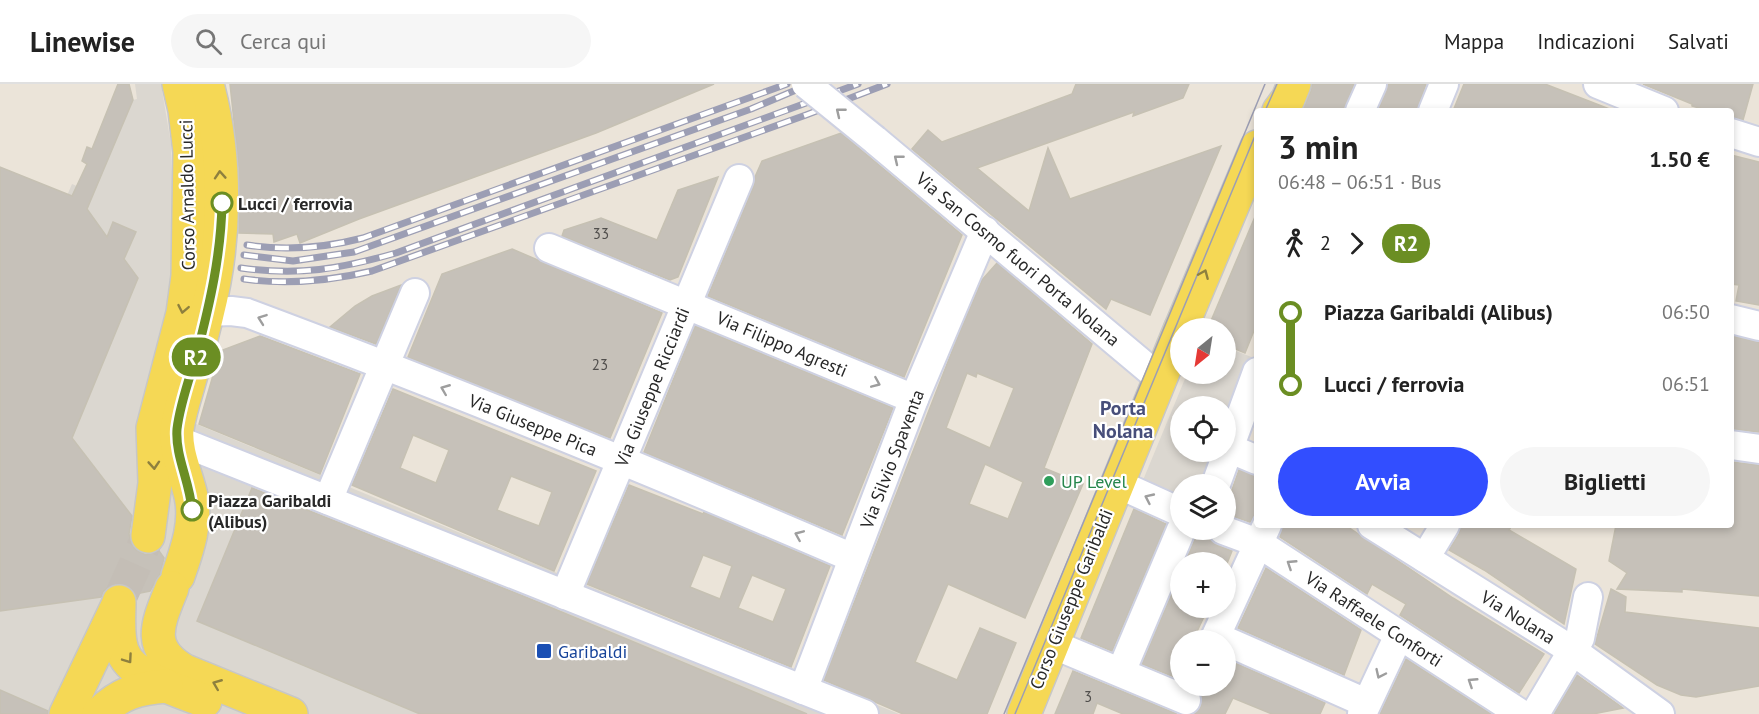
<!DOCTYPE html>
<html lang="it">
<meta charset="utf-8">
<style>
:root{--surface:#fff;--page:#f6f6f6;--text:#222;--muted:#767676;--line:#e0e0e0;--accent:#324eff}
body{margin:0;font-family:"PT Sans",sans-serif;background:var(--page);color:var(--text);height:100vh;display:flex;flex-direction:column;font-size:22px;white-space:nowrap}
*{box-sizing:border-box;margin:0}
p{font-size:20px;color:var(--muted)}
.icon{flex:none;width:33px;height:33px;fill:none;stroke:currentColor;stroke-width:2;stroke-linecap:round;stroke-linejoin:round}
.map{position:relative;flex:1;overflow:hidden}
.sheet{position:absolute;left:1254px;top:24px;width:480px;height:420px;display:flex;flex-direction:column;background:var(--surface);border-radius:6px;box-shadow:0 3px 9px #0003}
.sheet>*{flex:none}
.badge{padding:0 12px;border-radius:20px;font-size:21px;line-height:39px}
.needle{width:39px;rotate:210deg}
.controls{position:absolute;left:1170px;top:234px;display:grid;gap:12px}
.controls a{display:grid;place-items:center;width:66px;height:66px;border-radius:50%;background:var(--surface);box-shadow:0 3px 9px #0003;font-size:30px}
.map>.badge{position:absolute;translate:-50% -50%;box-shadow:0 0 0 3px #fff}
.legs{display:flex;align-items:center;gap:9px;height:66px;padding:0 24px;font-size:20px}
.legs p{margin-inline-start:auto}
.overview{display:flex;align-items:center;justify-content:space-between;height:102px;padding:0 24px}
h1{font-size:33px;font-weight:700;line-height:45px}
.button{display:flex;gap:12px;margin-top:auto;padding:12px 24px}
.button a{flex:1;height:69px;border-radius:36px;background:var(--accent);color:#fff;font-size:24px;font-weight:700;line-height:69px;text-align:center}
.button a+a{background:var(--page);color:var(--text)}
ul{padding:0 24px;list-style:none}
li{display:flex;align-items:center;gap:21px;height:72px;font-size:22px}
li i{display:grid;place-items:center;width:9px;height:100%;margin:0 8px;background:currentColor}
li i::after{content:'';width:15px;height:15px;margin:-8px;border:4px solid;border-radius:50%;background:var(--surface)}
li p{margin-inline-start:auto}
li:first-child i{background:linear-gradient(#0000 50%,currentColor 0)}
li:last-child i{background:linear-gradient(currentColor 50%,#0000 0)}
header{display:flex;align-items:center;gap:36px;box-sizing:border-box;height:84px;padding:0 30px;background:var(--surface);border-bottom:2px solid var(--line)}
header strong{font-size:28px}
nav{display:flex;gap:33px;margin-inline-start:auto;font-size:21px}
.search{width:420px;height:54px;background:var(--page);display:flex;align-items:center;gap:15px;box-sizing:border-box;padding:0 21px;border-radius:33px;color:var(--muted);font-size:22px}
.map>svg:first-child{display:block}
.plaza{fill:#dbd7d0}
.building{fill:#c6c1b9;stroke:#c6c1b3;stroke-width:1.5;fill-rule:evenodd}
.lines{fill:none;stroke-linecap:round;stroke-linejoin:round}
.major-tunnel{stroke:#c4beb6;stroke-width:33;stroke-dasharray:33 16;stroke-linecap:butt}
.minor-casing{stroke:#ced1e2;stroke-width:32}
.major-casing{stroke:#c7c7c7;stroke-width:36}
.minor{stroke:#fff;stroke-width:28}
.major{stroke:#f5d855;stroke-width:33}
.tram{stroke:#9c9eb4;stroke-width:1.5}
.rail-casing{stroke:#9c9eb4;stroke-width:7}
.rail{stroke:#fff;stroke-width:4.5;stroke-dasharray:14;stroke-linecap:butt}
.minor-bridge-casing{stroke:#ced1e2;stroke-width:32;stroke-linecap:butt}
.minor-bridge{stroke:#fff;stroke-width:28}
.oneway{stroke:#9e9e9e}
.oneway2{stroke:#8e803e}
.line-1-casing{stroke:#fff;stroke-width:14}
.line-1{stroke:#6b8e23;stroke-width:9}
.stop-1-dot{fill:#fff;stroke:#6b8e23;stroke-width:3}
.leisure-dot{fill:#2e9e5b;stroke:#fff;stroke-width:2}
.transit-dot{fill:#1a4fb4;stroke:#fff;stroke-width:2}
.labels{text-anchor:middle;dominant-baseline:central;stroke-width:4.5;stroke-linejoin:round;paint-order:stroke}
.number-label{font-size:15px;fill:#504e4c}
.street-label{font-size:18px;fill:#282828;stroke:#fff}
.stop-label{font-size:18px;font-weight:bold;fill:#282828;stroke:#fff;text-anchor:start}
.leisure-label{font-size:18px;fill:#27864d;stroke:#fff;text-anchor:start}
.transit-label{font-size:18px;fill:#164399;stroke:#fff;text-anchor:start}
.neighbourhood-label{font-size:20px;font-weight:bold;fill:#474e7a;stroke:#fff}
</style>
<header>
<strong>Linewise</strong>
<div class="search"><svg class="icon" aria-label="search" viewBox="0 0 24 24"><circle cx="10" cy="10" r="6"/><path d="M15 15l6 6"/></svg>Cerca qui</div>
<nav><a>Mappa</a><a>Indicazioni</a><a>Salvati</a></nav>
</header>
<div class="map">
<svg width="1759" height="630" viewBox="0 0 1759 630">
<rect width="100%" height="100%" fill="#ebe4d9"/>
<g class="plaza">
<polygon points="135,0 161,0 171,60 173,127 189,337 899,630 0,630 0,527 138,194 124,175 136,148 107,153 87,126 63,121 72,100 93,109 133,16 137,15"/>
<polygon points="1226,263 1254,274 1226,349 1226,322 1180,322 1180,368 1219,368 1206,400 1180,400 1180,417 1141,401 1187,290 1226,290"/>
</g>
<g class="building">
<polygon points="118,0 129,0 133,16 87,125 107,153 113,138 136,148 124,175 138,194 72,354 132,432 129,450 131,459 136,466 146,471 159,467 164,474 160,490 150,507 136,510 129,502 119,499 109,502 103,508 101,513 0,527 0,83 72,112 87,80 82,77 87,63 92,65"/>
<polygon points="230,0 714,0 596,49 359,135 300,159 297,150 274,158 273,150 239,149 239,84"/>
<polygon points="1076,0 1189,0 1183,14 1133,32 1134,28 977,84 1029,127 1048,64 1070,115 1221,62 1150,231 1111,215 1106,225 912,65 928,46 942,58 1072,10"/>
<polygon points="1312,0 1354,0 1344,27 1302,27 1311,7"/>
<polygon points="1388,0 1426,0 1417,27 1378,27"/>
<polygon points="1464,0 1545,0 1612,26 1453,27"/>
<polygon points="1643,0 1753,0 1743,36 1731,33 1731,27 1709,27 1692,22 1692,20"/>
<polygon points="841,49 962,151 904,293 708,212 754,101 755,93 762,77"/>
<polygon points="1731,71 1759,78 1759,221 1736,217 1739,201 1731,200"/>
<polygon points="718,93 678,193 670,196 562,152 564,146 601,134 657,156 678,106"/>
<polygon points="1257,128 1257,239 1245,269 1226,261 1226,244 1208,244"/>
<polygon points="512,165 662,229 610,354 408,273 442,190"/>
<path d="M997,179L1092,260L1044,384L1083,400L1025,534L948,500L915,578L957,596L980,544L1016,559L987,630H903L824,596L956,257L982,196ZM967,289L976,293L977,289L1014,304L990,364L946,344ZM985,380L1023,398L1008,435L969,420Z"/>
<polygon points="401,201 376,260 330,243 355,222 372,212"/>
<polygon points="695,242 893,324 842,451 644,368"/>
<polygon points="260,252 360,290 320,390 199,340 220,267"/>
<polygon points="1732,252 1759,258 1759,348 1731,345"/>
<path d="M393,305L596,387L554,487L352,401ZM413,351L449,366L436,399L400,384ZM511,392L552,408L539,442L497,426Z"/>
<polygon points="1731,378 1759,381 1759,512 1682,505 1682,508 1617,505 1627,489 1609,477 1616,441 1731,441"/>
<polygon points="1239,386 1257,392 1257,428 1250,438 1226,430 1226,413 1232,406"/>
<path d="M629,401L703,430L704,428L830,482L791,583L587,500ZM703,471L732,482L720,515L690,503ZM752,491L786,505L773,538L738,524Z"/>
<polygon points="252,404 523,512 807,630 420,630 197,537"/>
<polygon points="1134,425 1166,440 1112,567 1081,554"/>
<polygon points="1283,441 1345,441 1453,514 1544,570 1519,609 1400,531 1406,520 1372,500 1367,510 1280,453"/>
<polygon points="1461,441 1512,441 1509,446 1576,485 1564,540 1484,486 1449,466 1459,450"/>
<polygon points="1199,446 1207,449 1210,456 1217,461 1232,467 1226,482 1226,478 1185,478"/>
<polygon points="1266,484 1361,546 1344,591 1238,544"/>
<polygon points="1180,490 1180,524 1208,524 1193,556 1180,556 1180,586 1177,594 1142,580"/>
<polygon points="1611,505 1626,513 1625,528 1759,544 1759,602 1696,613 1681,611 1657,601 1595,560"/>
<polygon points="1226,575 1325,619 1320,630 1272,630 1233,614 1225,630 1194,630 1201,622 1201,611 1205,602 1226,602"/>
<polygon points="1406,575 1491,630 1380,630"/>
<polygon points="1073,587 1124,608 1177,630 1123,630 1097,619 1093,630 1055,630"/>
<polygon points="1577,591 1623,624 1593,630 1554,630"/>
<polygon points="0,606 48,627 48,630 0,630"/>
</g>
<g class="lines">
<polyline class="major-tunnel" points="122,510 148,452"/>
<g class="minor-casing">
<g id="minor">
<polyline points="1598,0 1664,27"/>
<polyline points="1360,27 1372,0"/>
<polyline points="1433,27 1444,0"/>
<polyline points="1731,49 1759,58"/>
<polyline points="875,56 1152,288 1161,292"/>
<polyline points="549,164 914,315"/>
<path d="M208,228L231,227L247,229C451,305 653,388 853,474"/>
<polyline points="1731,235 1759,242"/>
<polyline points="177,356 864,630"/>
<polyline points="1731,361 1759,365"/>
<polyline points="1226,363 1257,376"/>
<polyline points="1118,400 1180,428"/>
<polyline points="1216,400 1257,288"/>
<polyline points="328,416 415,209"/>
<polyline points="1372,441 1573,567 1660,630"/>
<polyline points="1223,446 1258,459 1521,630"/>
<polyline points="1425,474 1445,441"/>
<polyline points="565,511 739,95"/>
<polyline points="1214,556 1267,441"/>
<polyline points="1226,557 1366,619"/>
<polyline points="1052,560 1186,616"/>
<polyline points="1121,588 1181,446"/>
<polyline points="803,606 914,315 985,147"/>
<polyline points="1362,630 1399,551"/>
<polyline points="1535,630 1580,554 1588,513"/>
</g>
</g>
<g class="major-casing">
<g id="major">
<polyline points="1279,27 1288,15 1294,0"/>
<polyline points="1181,244 1257,63"/>
<polyline points="148,452 155,399 153,344 183,229 188,192 190,68 185,26 179,0"/>
<path d="M178,492C187,466 197,439 191,412C186,390 175,368 177,345C179,332 183,318 187,305C194,280 201,256 207,230C226,155 227,75 207,0"/>
<path d="M172,504C158,539 145,564 185,587L291,630"/>
<path d="M119,518C119,533 117,552 122,566C130,593 180,607 205,617"/>
<polyline points="66,630 117,523"/>
<path d="M99,630C120,609 138,604 166,602"/>
<polyline points="1024,630 1180,246"/>
</g>
</g>
<use href="#minor" class="minor"/>
<use href="#major" class="major"/>
<g class="tram">
<polyline points="1265,27 1277,0"/>
<polyline points="1004,630 1265,0"/>
<polyline points="1015,630 1257,47"/>
</g>
<g class="rail-casing">
<g id="rail">
<path d="M247,161C287,167 324,164 363,154L787,0"/>
<polyline points="244,171 293,177 354,168 751,25 810,0"/>
<path d="M241,184C299,192 340,185 396,169L858,0"/>
<path d="M244,195C288,201 329,197 372,187L806,31L887,0"/>
</g>
</g>
<use href="#rail" class="rail"/>
<g class="minor-bridge-casing">
<polyline id="minor-bridge" points="806,0 875,56"/>
</g>
<use href="#minor-bridge" class="minor-bridge"/>
</g>
<defs><path id="oneway-chevron" d="M-2-3.5L2.5 0L-2 3.5" fill="none" stroke-width="1.6" stroke-linecap="round" stroke-linejoin="round" transform="scale(1.5)"/></defs>
<g class="oneway">
<use href="#oneway-chevron" transform="translate(840 28) rotate(-141)"/>
<use href="#oneway-chevron" transform="translate(898 75) rotate(-141)"/>
<use href="#oneway-chevron" transform="translate(262 235) rotate(-160)"/>
<use href="#oneway-chevron" transform="translate(876 299) rotate(23)"/>
<use href="#oneway-chevron" transform="translate(445 305) rotate(-158)"/>
<use href="#oneway-chevron" transform="translate(1149 414) rotate(-155)"/>
<use href="#oneway-chevron" transform="translate(799 451) rotate(-157)"/>
<use href="#oneway-chevron" transform="translate(1291 480) rotate(-147)"/>
<use href="#oneway-chevron" transform="translate(1380 590) rotate(115)"/>
<use href="#oneway-chevron" transform="translate(1472 598) rotate(-147)"/>
</g>
<g class="oneway2">
<use href="#oneway-chevron" transform="translate(220 91) rotate(-94)"/>
<use href="#oneway-chevron" transform="translate(1204 190) rotate(-67)"/>
<use href="#oneway-chevron" transform="translate(183 225) rotate(101)"/>
<use href="#oneway-chevron" transform="translate(154 381) rotate(86)"/>
<use href="#oneway-chevron" transform="translate(128 575) rotate(55)"/>
<use href="#oneway-chevron" transform="translate(217 600) rotate(-158)"/>
</g>
<g class="lines">
<g class="line-1-casing">
<path id="line-1" d="M192,426C190,398 175,372 177,345C180,319 190,293 197,269C210,219 221,171 222,119"/>
</g>
<use href="#line-1" class="line-1"/>
</g>
<g class="stop-1-dot">
<circle cx="222" cy="119" r="10"/>
<circle cx="192" cy="426" r="10"/>
</g>
<circle class="leisure-dot" cx="1049" cy="397" r="6"/>
<rect class="transit-dot" x="536" y="559" width="16" height="16" rx="3"/>
<g class="labels">
<g class="number-label">
<text x="601" y="149">33</text>
<text x="600" y="280">23</text>
<text x="1088" y="612">3</text>
</g>
<g class="street-label">
<text transform="translate(187 111) rotate(-91)">Corso Arnaldo Lucci</text>
<text transform="translate(1018 175) rotate(40)">Via San Cosmo fuori Porta Nolana</text>
<text transform="translate(782 260) rotate(23)">Via Filippo Agresti</text>
<text transform="translate(652 303) rotate(-68)">Via Giuseppe Ricciardi</text>
<text transform="translate(533 341) rotate(22)">Via Giuseppe Pica</text>
<text transform="translate(892 375) rotate(-69)">Via Silvio Spaventa</text>
<text transform="translate(1071 515) rotate(-68)">Corso Giuseppe Garibaldi</text>
<text transform="translate(1518 533) rotate(32)">Via Nolana</text>
<text transform="translate(1374 535) rotate(33)">Via Raffaele Conforti</text>
</g>
<g class="stop-label">
<text x="238" y="119">Lucci / ferrovia</text>
<text x="208" y="416">Piazza Garibaldi<tspan x="208" dy="21">(Alibus)</tspan></text>
</g>
<g class="leisure-label">
<text x="1061" y="397">UP Level</text>
</g>
<g class="transit-label">
<text x="558" y="567">Garibaldi</text>
</g>
<g class="neighbourhood-label">
<text x="1123" y="324">Porta<tspan x="1123" dy="23">Nolana</tspan></text>
</g>
</g>
</svg>
<div class="controls">
<a><svg class="needle" viewBox="-14 -14 28 28"><path d="M0-13l5 13h-10z" fill="#e53935"/><path d="M0 13l5-13h-10z" fill="#767676"/></svg></a>
<a><svg class="icon" aria-label="locate" viewBox="0 0 24 24"><circle cx="12" cy="12" r="6"/><path d="M12 2v4M12 18v4M2 12h4M18 12h4"/></svg></a>
<a><svg class="icon" aria-label="layers" viewBox="0 0 24 24"><path d="M12 4l9 5-9 5-9-5zM3 14l9 5 9-5"/></svg></a>
<a>+</a>
<a>−</a>
</div>
<b class="badge" style="left:196px;top:273px;background:#6b8e23;color:#fff">R2</b>
<section class="sheet">
<div class="overview"><div><h1>3 min</h1><p>06:48 – 06:51 · Bus</p></div><b>1.50 €</b></div>
<div class="legs"><svg class="icon" aria-label="walk" viewBox="0 0 24 24"><circle cx="13" cy="4" r="2"/><path d="M13 8l-2 6 4 7M11 14l-3 7M7 12l3-4h3l4 4"/></svg>2<svg class="icon" aria-label="forward" viewBox="0 0 24 24"><path d="M9 5l7 7-7 7"/></svg><b class="badge" style="background:#6b8e23;color:#fff">R2</b></div>
<ul>
<li><i style="color:#6b8e23"></i><b>Piazza Garibaldi (Alibus)</b><p>06:50</p></li>
<li><i style="color:#6b8e23"></i><b>Lucci / ferrovia</b><p>06:51</p></li>
</ul>
<div class="button"><a>Avvia</a><a>Biglietti</a></div>
</section>
</div>
